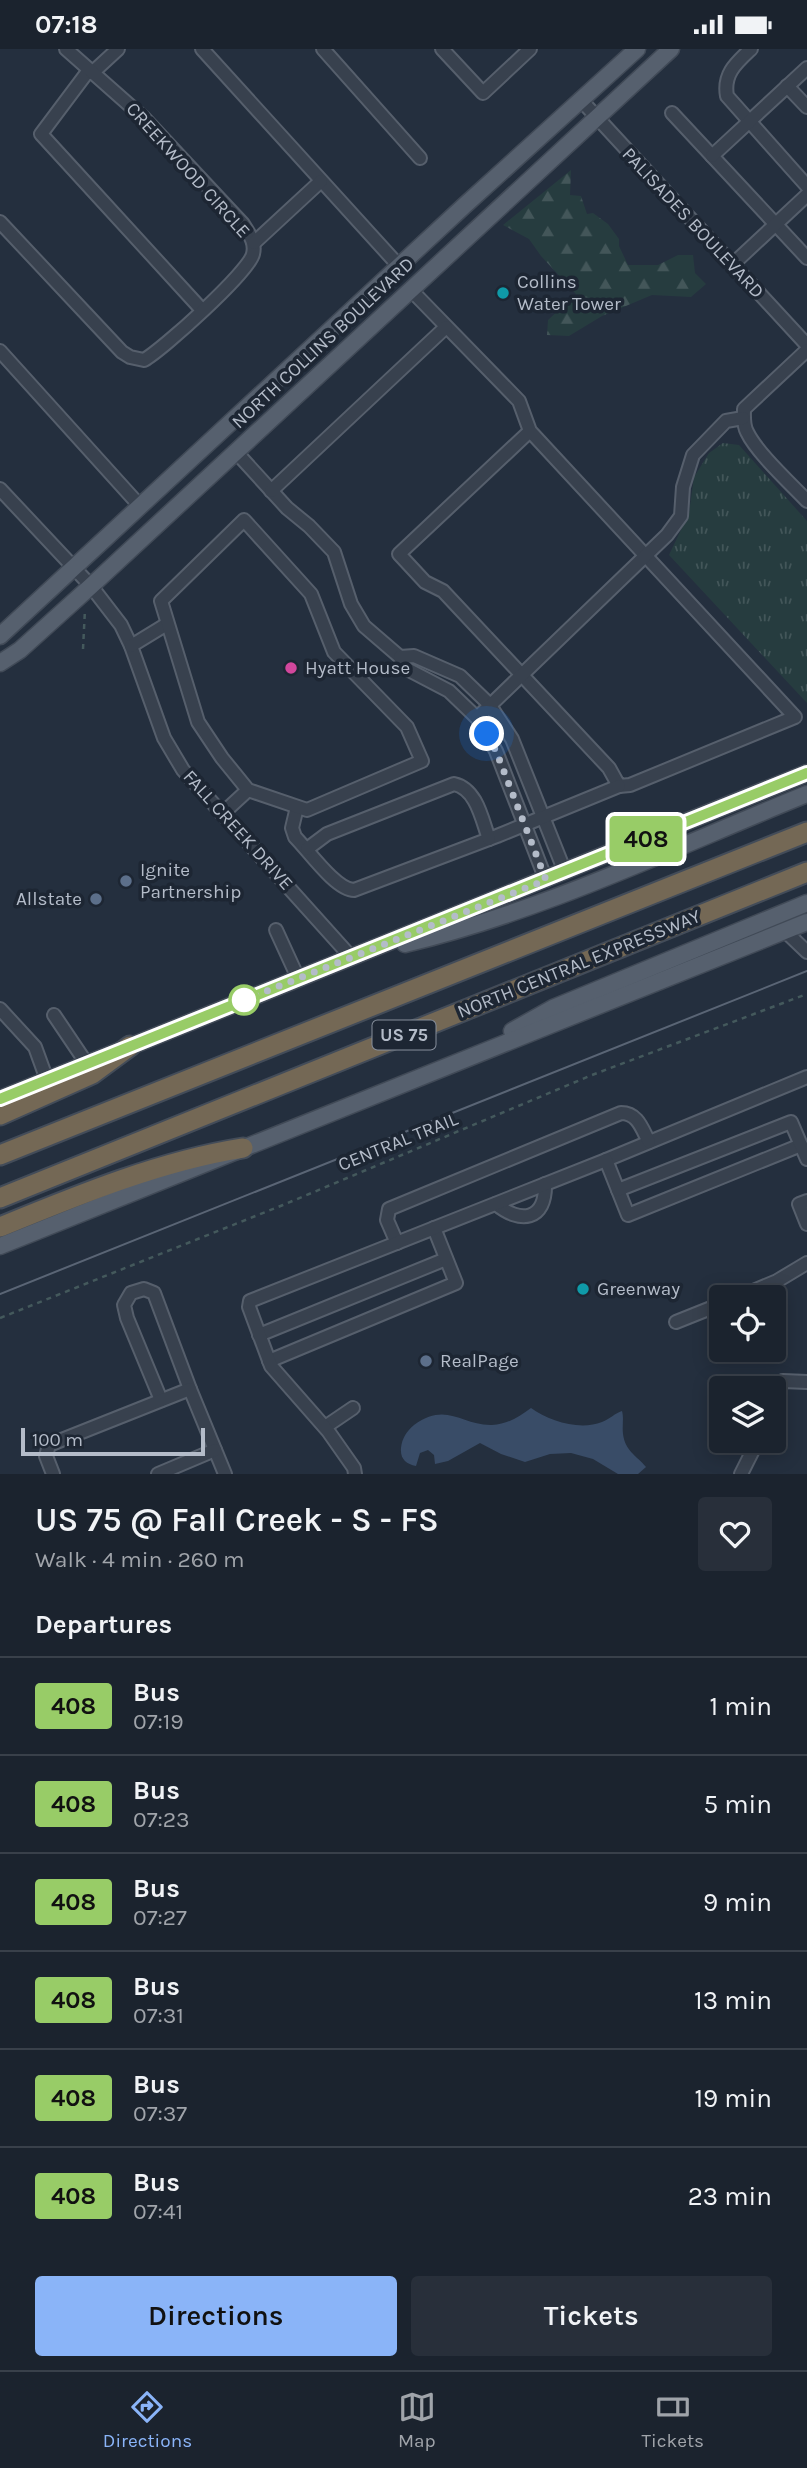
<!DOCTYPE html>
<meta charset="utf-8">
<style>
:root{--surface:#1b232e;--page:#282f3a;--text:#f1f3f6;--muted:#a0a4aa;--line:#39404a;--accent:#8ab4f8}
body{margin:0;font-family:Karla,sans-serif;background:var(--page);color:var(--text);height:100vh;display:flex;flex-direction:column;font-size:26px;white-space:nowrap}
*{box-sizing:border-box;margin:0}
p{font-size:23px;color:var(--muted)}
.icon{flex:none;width:38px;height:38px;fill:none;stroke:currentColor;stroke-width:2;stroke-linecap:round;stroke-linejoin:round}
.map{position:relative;height:1425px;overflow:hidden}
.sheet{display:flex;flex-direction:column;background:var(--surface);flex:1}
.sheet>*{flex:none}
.badge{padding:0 14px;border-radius:5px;font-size:24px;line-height:46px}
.fabs{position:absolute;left:709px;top:1236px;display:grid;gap:14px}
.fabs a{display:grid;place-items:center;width:77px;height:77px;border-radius:7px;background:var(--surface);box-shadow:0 4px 18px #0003,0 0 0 2px var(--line);font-size:35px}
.scale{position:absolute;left:21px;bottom:18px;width:184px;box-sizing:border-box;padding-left:7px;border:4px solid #b4bcc9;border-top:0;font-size:19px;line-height:24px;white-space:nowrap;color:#b4bcc9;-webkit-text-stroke:5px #1d2633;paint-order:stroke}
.you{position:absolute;width:35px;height:35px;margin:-18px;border:5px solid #fff;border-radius:50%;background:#1a73e8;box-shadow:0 0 0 10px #1a73e833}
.map>.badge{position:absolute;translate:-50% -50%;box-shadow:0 0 0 4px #fff}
h2{padding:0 35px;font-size:26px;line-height:63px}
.round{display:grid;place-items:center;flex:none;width:74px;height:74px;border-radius:7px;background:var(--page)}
.summary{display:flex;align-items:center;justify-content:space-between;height:119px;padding:0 35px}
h1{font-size:33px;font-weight:600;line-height:52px}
.cta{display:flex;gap:14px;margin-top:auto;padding:14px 35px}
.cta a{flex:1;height:80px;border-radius:7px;background:var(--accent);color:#111;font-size:28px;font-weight:600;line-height:80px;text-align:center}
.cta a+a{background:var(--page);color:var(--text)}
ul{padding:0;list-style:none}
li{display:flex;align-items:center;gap:21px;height:98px;padding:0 35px;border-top:2px solid var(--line)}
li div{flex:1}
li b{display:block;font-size:26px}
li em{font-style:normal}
li .badge{min-width:77px;font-weight:700;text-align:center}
.status{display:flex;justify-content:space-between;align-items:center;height:49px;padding:0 35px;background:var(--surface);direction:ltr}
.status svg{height:19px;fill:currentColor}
.menu{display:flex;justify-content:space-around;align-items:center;height:98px;border-top:2px solid var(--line);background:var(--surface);font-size:19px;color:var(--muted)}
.menu a{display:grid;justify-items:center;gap:4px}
.menu .selected{color:var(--accent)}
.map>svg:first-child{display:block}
.grass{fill:url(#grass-tufts)}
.forest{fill:url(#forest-firs)}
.water{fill:#394c67}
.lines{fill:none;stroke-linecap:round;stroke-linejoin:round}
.minor-casing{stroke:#565f6c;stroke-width:16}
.major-casing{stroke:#414a57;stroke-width:19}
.highway-casing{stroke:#434c59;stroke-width:23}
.path{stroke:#44595c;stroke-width:2.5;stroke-dasharray:5 5;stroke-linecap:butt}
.minor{stroke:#38414e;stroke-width:12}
.major{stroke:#56606e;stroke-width:16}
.highway{stroke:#746855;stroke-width:19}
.tram{stroke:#5a6575;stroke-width:2}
.line-casing{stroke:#fff;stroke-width:16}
.line{stroke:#98cc67;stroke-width:10}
.walk{stroke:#b4bcc9;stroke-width:7;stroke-dasharray:0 12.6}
.culture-dot{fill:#0f9aa8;stroke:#1d2633;stroke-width:2.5}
.hotel-dot{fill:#d1479c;stroke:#1d2633;stroke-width:2.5}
.service-dot{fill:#5c6f8a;stroke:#1d2633;stroke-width:2.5}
.stop-dot{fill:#fff;stroke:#98cc67;stroke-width:3.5}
.labels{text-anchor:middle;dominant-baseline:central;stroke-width:7;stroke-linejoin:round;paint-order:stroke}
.shield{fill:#1d2633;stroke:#878f9c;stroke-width:2}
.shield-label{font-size:18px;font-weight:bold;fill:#b4bcc9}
.street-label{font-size:19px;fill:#b4bcc9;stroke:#1d2633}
.poi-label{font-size:19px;fill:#b4bcc9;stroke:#1d2633;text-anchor:start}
</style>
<div class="status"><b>07:18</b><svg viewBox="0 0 49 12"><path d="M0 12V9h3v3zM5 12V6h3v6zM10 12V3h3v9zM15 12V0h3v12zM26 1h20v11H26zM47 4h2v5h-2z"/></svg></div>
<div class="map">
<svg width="807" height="1425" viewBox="0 0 807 1425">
<defs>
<pattern id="grass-tufts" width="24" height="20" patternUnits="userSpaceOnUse" patternTransform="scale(1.75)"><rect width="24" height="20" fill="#263c3f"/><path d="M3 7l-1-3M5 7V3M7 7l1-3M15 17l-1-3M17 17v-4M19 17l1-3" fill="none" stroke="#435659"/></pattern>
<pattern id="forest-firs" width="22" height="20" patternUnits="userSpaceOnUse" patternTransform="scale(1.75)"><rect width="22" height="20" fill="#263c3f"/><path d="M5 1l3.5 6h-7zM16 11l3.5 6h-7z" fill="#435659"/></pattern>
</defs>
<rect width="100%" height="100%" fill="#242f3e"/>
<polygon class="grass" points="723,394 739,396 807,472 807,654 669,506 689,464 694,428 709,404"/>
<polygon class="forest" points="571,121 570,146 581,147 587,165 593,164 608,175 619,190 619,197 628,216 658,216 678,206 693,206 695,224 706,235 691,248 652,246 602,267 569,287 547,286 548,271 576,245 541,207 529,190 503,176"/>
<path class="water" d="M531,1359C549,1372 580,1382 602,1373C610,1370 615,1364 622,1362C624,1369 622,1377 623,1385C625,1402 637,1407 646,1418L638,1425H618L593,1410L571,1404L550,1405L525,1413L501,1405L480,1394L448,1412L435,1415L434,1406L428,1401L420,1404L416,1417C406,1415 400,1410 401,1399C402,1389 407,1382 414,1376C447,1352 462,1377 492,1376C508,1375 519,1368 531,1359Z"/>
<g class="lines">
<g class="minor-casing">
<g id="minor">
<polyline points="202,0 399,217"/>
<polyline points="323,0 420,109"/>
<polyline points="442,0 483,44 530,0"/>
<path d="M751,0C736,14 723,25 727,47L807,137"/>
<polyline points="89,21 41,85 202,261"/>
<polyline points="92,24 118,0"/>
<polyline points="787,37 807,58"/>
<polyline points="580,50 807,296"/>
<polyline points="672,64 807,209"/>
<polyline points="712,107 807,19"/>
<path d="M0,173L122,303L130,308L144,311C162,301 249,223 253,205C256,193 249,185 243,175L144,69L66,0"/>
<polyline points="254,194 321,132"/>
<polyline points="732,216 807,146"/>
<polyline points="411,241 519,352 530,382 795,668 630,736 619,737 609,719 443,542 425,533 399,505 530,382"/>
<path d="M807,301L744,360C744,367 743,376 747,383C757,404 790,434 807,452"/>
<polyline points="0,302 140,457"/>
<polyline points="236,403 287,459 309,477 334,503 351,555 364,577 400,608 405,619 449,642 477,669 496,702 546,831"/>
<polyline points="0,440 91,537 121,576 131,597 164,689 183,721 351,908"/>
<polyline points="271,442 446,278"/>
<polyline points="131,597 167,575"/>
<polyline points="400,608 414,607 460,627 489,655 512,690 565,823"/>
<polyline points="477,669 667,486 681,467 683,438 693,406 726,372 743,369"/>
<path d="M297,758L292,779L295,788C308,801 336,841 354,841L497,787L619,737"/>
<polyline points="222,765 248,741 307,761 422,712 407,678 334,603 311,545 244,471 161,552 198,673 222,709 248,741"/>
<path d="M307,800L327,785L454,735C477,740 482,771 489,790"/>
<polyline points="276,881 298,929"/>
<polyline points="785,882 807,903"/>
<polyline points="0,960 35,998 47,1031"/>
<polyline points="54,966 87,1015"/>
<polyline points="606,1111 807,1028"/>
<polyline points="618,1141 628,1166 801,1096"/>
<polyline points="807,1152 799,1155 807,1175"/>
<path d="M496,1155C520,1175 546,1172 545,1135"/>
<path d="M397,1194L387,1171L389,1160L621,1064C638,1064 642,1080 649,1093"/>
<polyline points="739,1248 777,1232 807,1214"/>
<polyline points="676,1273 721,1255"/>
<polyline points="259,1286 446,1210"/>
<polyline points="269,1312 456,1234 434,1179"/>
<polyline points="161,1351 127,1269 124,1256 131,1244 144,1240 154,1244 190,1340"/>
<polyline points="774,1354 783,1332 807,1333"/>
<polyline points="325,1378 353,1359"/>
<polyline points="53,1425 46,1407 49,1396 190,1340 225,1425"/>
<polyline points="158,1425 215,1401"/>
<polyline points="355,1425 354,1419 328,1382 271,1317 249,1258 250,1252 606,1111 618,1141 791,1073 807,1110"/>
<polyline points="741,1425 758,1391"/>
</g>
</g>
<g class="major-casing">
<g id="major">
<polyline points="0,587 464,157 637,0"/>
<polyline points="0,614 20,601 91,537 671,0"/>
<path d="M405,895C544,862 675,798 807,745"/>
<polyline points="512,982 553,959 807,854"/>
<polyline points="0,1050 807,724"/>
<polyline points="0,1197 807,873"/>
</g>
</g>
<g class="highway-casing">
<g id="highway">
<polyline points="0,1066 92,1025 130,997"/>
<polyline points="0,1106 807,783"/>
<polyline points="0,1149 807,823"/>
<path d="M0,1178C78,1146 160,1112 243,1099"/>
</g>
</g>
<g class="path">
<polyline points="83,600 85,560"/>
<polyline points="0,1269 283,1156 592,1026 807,945"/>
</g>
<use href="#minor" class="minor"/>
<use href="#major" class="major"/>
<use href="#highway" class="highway"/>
<polyline class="tram" points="0,1245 807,922"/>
</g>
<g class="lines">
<g class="line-casing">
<polyline id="line" points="0,1050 807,724"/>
</g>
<use href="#line" class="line"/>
<polyline class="walk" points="244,951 546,831 496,702 487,685"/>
</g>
<g class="culture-dot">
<circle cx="503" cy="244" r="7"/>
<circle cx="583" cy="1240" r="7"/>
</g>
<circle class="hotel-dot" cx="291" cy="619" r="7"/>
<g class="service-dot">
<circle cx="126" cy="832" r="7"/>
<circle cx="96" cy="850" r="7"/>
<circle cx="426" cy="1312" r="7"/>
</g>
<circle class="stop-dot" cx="244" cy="951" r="14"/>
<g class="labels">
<rect class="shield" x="372.5" y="971.5" width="63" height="29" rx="5"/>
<g class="shield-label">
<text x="404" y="986">US 75</text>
</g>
<g class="street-label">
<text transform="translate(188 121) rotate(48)">CREEKWOOD CIRCLE</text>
<text transform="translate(693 174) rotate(47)">PALISADES BOULEVARD</text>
<text transform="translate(323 294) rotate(-43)">NORTH COLLINS BOULEVARD</text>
<text transform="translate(238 781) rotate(48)">FALL CREEK DRIVE</text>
<text transform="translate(579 915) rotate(-22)">NORTH CENTRAL EXPRESSWAY</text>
<text transform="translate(398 1093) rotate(-22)">CENTRAL TRAIL</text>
</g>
<g class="poi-label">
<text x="517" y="233">Collins<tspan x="517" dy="22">Water Tower</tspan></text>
<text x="305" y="619">Hyatt House</text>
<text x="140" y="821">Ignite<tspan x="140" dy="22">Partnership</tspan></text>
<text x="82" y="850" text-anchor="end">Allstate</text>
<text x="597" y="1240">Greenway</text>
<text x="440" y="1312">RealPage</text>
</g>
</g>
</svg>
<div class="fabs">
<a><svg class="icon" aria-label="locate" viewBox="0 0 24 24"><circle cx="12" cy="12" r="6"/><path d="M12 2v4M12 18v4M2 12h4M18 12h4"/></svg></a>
<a><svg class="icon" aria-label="layers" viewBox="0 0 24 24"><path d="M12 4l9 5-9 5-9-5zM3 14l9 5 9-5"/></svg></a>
</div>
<div class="scale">100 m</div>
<div class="you" style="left:487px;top:685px"></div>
<b class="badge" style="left:646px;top:790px;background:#98cc67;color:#111">408</b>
</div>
<section class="sheet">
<div class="summary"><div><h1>US 75 @ Fall Creek - S - FS</h1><p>Walk · 4 min · 260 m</p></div><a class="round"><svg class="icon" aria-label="heart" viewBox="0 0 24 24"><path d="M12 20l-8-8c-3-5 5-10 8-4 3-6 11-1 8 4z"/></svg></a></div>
<h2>Departures</h2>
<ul>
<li><span class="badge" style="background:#98cc67;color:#111">408</span><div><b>Bus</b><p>07:19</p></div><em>1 min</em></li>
<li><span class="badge" style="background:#98cc67;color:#111">408</span><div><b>Bus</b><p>07:23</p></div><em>5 min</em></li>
<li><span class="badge" style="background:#98cc67;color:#111">408</span><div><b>Bus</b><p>07:27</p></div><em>9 min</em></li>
<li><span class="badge" style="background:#98cc67;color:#111">408</span><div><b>Bus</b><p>07:31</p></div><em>13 min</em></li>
<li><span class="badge" style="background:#98cc67;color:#111">408</span><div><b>Bus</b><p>07:37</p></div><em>19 min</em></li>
<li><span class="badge" style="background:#98cc67;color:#111">408</span><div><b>Bus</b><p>07:41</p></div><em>23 min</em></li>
</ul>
<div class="cta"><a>Directions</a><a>Tickets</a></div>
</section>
<nav class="menu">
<a class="selected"><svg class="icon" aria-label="directions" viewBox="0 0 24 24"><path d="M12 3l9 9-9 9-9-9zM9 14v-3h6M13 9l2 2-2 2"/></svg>Directions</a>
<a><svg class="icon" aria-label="map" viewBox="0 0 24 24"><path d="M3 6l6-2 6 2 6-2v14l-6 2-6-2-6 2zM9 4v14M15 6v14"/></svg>Map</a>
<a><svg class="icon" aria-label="tickets" viewBox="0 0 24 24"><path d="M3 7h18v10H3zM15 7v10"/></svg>Tickets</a>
</nav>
